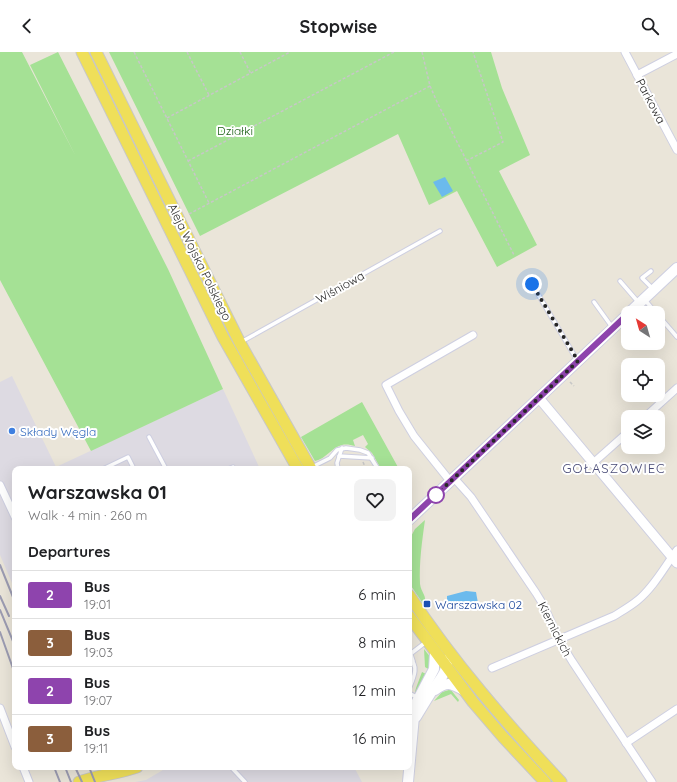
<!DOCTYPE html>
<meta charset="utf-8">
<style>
:root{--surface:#fff;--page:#f2f2f2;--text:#202124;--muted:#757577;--line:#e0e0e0}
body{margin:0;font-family:Quicksand,sans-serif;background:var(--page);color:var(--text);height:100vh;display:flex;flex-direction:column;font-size:15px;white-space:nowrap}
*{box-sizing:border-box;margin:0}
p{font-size:13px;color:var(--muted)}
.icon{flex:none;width:22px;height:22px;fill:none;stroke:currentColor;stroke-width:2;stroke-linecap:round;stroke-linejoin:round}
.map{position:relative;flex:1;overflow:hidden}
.details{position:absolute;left:12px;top:414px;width:400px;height:304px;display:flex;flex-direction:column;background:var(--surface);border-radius:8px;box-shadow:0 4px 16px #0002}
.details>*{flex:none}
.badge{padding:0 8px;border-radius:3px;font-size:14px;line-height:26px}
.needle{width:26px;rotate:323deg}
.fabs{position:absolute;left:621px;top:254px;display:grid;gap:8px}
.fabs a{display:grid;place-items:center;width:44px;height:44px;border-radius:8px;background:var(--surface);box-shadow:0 4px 16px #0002;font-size:20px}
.you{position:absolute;width:20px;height:20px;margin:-10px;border:3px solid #fff;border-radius:50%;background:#1a73e8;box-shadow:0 0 0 6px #1a73e833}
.map>.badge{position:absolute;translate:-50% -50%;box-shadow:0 0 0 2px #fff}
h2{padding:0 16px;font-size:15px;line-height:36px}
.round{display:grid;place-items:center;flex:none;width:42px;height:42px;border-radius:8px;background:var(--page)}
.headline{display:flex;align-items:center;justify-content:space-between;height:68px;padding:0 16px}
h1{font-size:19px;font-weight:700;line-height:30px}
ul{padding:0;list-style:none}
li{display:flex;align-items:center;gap:12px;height:48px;padding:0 16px;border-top:1px solid var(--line)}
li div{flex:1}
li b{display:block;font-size:15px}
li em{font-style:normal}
li .badge{min-width:44px;font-weight:700;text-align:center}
header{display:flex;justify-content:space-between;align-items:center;height:52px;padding:0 16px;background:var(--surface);font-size:18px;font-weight:700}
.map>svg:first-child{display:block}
.industrial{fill:#dddae2}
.green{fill:#a5e195}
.water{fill:#6bbaed}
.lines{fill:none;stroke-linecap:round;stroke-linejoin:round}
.service-casing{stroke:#cecfe1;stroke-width:5.5}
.minor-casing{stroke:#cecfe1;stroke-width:9}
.tertiary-casing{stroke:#cecfe1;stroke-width:11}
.secondary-casing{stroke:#cecfe1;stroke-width:12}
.primary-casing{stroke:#c7c7c7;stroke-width:13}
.path{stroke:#c7c7c7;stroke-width:1.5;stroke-dasharray:3 2;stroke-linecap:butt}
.service{stroke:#fff;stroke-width:3.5}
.minor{stroke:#fff;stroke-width:7}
.tertiary{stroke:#fff;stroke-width:9}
.secondary{stroke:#fff;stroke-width:10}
.primary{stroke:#efdf59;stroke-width:11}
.rail{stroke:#9c9cb2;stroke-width:2}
.line-casing{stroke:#fff;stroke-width:9}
.line{stroke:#8e44ad;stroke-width:6}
.walk{stroke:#272727;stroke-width:4;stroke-dasharray:0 7.2}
.shop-dot{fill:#3f7fe0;stroke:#fff;stroke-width:1.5}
.stop-dot{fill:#fff;stroke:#8e44ad;stroke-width:2}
.transit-dot{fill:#1a4fb4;stroke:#fff;stroke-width:1.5}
.labels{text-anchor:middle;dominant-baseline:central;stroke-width:4;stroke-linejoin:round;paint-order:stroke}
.street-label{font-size:12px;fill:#272727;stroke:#fff}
.park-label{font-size:12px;fill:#1f6319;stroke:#fff}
.shop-label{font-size:12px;fill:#366cbe;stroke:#fff;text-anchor:start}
.transit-label{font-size:12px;fill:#164399;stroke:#fff;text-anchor:start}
.neighbourhood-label{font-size:13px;letter-spacing:1px;fill:#494b77;stroke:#fff}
</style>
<header><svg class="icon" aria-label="back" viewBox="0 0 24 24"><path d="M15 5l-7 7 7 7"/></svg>Stopwise<svg class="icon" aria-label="search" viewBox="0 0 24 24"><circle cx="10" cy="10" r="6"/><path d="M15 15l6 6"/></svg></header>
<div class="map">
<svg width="677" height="730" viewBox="0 0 677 730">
<rect width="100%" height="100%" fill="#eae5d9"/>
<g class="industrial">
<polygon points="12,324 56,415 223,337 260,417 15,417 15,538 0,503 0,330"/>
<polygon points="168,715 354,715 362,730 135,730 146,728"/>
</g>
<g class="green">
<polygon points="0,0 22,0 75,103 30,13 58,0 168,217 223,337 91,399 0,228"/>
<polygon points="109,0 491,0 502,36 530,103 499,119 537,193 497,215 457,139 429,153 398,82 200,184"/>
<path d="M362,350L399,417H381L372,401L365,395L368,392L363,383L353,388L355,394C351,393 346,392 342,393C332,395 326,407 315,409L301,385Z"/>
<path d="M425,468C422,489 419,511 420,532C421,541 428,544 424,553L409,531V488L415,477Z"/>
<polygon points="424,597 431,606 431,619 425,615"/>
<polygon points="422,620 428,623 417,640 415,640 416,636"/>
<polygon points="471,635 555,730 551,730 509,686 468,637"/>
<polygon points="449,638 451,638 459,648 458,650 451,642 434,649 442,640"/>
</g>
<g class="water">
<polygon points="445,125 453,139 442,145 433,130"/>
<polygon points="466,539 476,540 479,557 462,558 447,555 447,544"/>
</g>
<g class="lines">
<g class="service-casing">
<g id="service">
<polyline points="651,219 642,226 653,237"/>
<polyline points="620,229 639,251"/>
<polyline points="532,232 577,308"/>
<polyline points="645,248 656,261"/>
<polyline points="594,250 612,275"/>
<polyline points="658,263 677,285"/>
<polyline points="241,290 440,179"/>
<polyline points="149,385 166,417"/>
<polyline points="339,404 372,406"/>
<polyline points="312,415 330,406 337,398 346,396 360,398 368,401 378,417"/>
<polyline points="103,417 128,405 134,417"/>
<polyline points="228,417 233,415"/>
<polyline points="338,417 337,411 342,396"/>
<polyline points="409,597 413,609"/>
<polyline points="409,603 426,590"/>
<path d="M409,606C420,614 413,627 409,637"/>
<polyline points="409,641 418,646"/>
<polyline points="231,715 245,730"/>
</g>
</g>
<g class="minor-casing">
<g id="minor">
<polyline points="625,0 677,98"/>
<polyline points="637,23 677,2"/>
<polyline points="645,365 677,336"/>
<polyline points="592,412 628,380"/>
<polyline points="454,426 471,445 536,541 544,554 559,588 572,609 652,730"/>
<polyline points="450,429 414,384 399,359 386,333 473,283"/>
<polyline points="0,433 15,465"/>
<path d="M492,616L614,564C622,559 631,554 638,548C654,535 665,514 677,498"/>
<polyline points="0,656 15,695"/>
<polyline points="626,691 677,657"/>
<polyline points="23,715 29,730"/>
</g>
</g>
<g class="tertiary-casing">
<polyline id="tertiary" points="539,346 677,511"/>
</g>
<g class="secondary-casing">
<g id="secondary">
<polyline points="629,261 677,216"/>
<polyline points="409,468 628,262"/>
<path d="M435,638C447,629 451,631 463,638"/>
<path d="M416,665C422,655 428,645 434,636C441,626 447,620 447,608"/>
<polyline points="408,730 415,653 434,617 435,601"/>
</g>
</g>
<g class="primary-casing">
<g id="primary">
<polyline points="82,0 223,285 298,417"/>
<polyline points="96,0 240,291 311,417"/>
<path d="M409,543C453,610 506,671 561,730"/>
<polyline points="409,564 473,650 503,685 545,730"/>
<path d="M79,730C98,723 118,722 137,715"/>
</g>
</g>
<g class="path">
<polyline points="134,0 209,151"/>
<polyline points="187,0 209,43"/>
<polyline points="240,0 251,22"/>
<polyline points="422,0 430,34 438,52 514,203"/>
<polyline points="167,66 290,0"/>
<polyline points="188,109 394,0"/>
<polyline points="466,109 503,90 473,0"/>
<polyline points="189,162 430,34"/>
<polyline points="570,330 574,334"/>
<polyline points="363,410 366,417"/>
</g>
<use href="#service" class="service"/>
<use href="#minor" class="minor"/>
<use href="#tertiary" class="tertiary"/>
<use href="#secondary" class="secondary"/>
<use href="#primary" class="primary"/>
<g class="rail">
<polyline points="0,513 15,550"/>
<polyline points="0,544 9,564"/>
<polyline points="0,558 15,594"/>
<polyline points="0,580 15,622"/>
<polyline points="54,715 60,730"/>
<polyline points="65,715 71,730"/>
<polyline points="75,715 82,730"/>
<polyline points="89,715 95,730"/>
</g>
</g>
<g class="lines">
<g class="line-casing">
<polyline id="line" points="409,468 628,262"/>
</g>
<use href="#line" class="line"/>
<polyline class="walk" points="436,443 578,309 532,232"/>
</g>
<circle class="shop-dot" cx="12" cy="379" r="4"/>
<circle class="stop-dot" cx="436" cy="443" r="8"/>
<rect class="transit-dot" x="423" y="548" width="8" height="8" rx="2"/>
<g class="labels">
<g class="street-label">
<text transform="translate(651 49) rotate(62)">Parkowa</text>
<text transform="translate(200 210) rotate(64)">Aleja Wojska Polskiego</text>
<text transform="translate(340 235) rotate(-29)">Wiśniowa</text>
<text transform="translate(555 577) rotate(63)">Kiernickich</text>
</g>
<g class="park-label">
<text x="235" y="78">Działki</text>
</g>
<g class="shop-label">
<text x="20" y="379">Składy Węgla</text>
</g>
<g class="transit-label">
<text x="435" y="552">Warszawska 02</text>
</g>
<g class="neighbourhood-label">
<text x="614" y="416">GOŁASZOWIEC</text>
</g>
</g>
</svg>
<div class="fabs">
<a><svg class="needle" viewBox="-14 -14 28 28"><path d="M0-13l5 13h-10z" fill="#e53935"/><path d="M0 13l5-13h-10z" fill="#757577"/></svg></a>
<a><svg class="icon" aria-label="locate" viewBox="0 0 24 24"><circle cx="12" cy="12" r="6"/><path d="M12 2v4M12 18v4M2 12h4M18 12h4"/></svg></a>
<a><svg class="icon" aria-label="layers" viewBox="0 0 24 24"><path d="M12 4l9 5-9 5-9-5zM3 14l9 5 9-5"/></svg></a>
</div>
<div class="you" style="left:532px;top:232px"></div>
<section class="details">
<div class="headline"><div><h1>Warszawska 01</h1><p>Walk · 4 min · 260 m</p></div><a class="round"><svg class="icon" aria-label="heart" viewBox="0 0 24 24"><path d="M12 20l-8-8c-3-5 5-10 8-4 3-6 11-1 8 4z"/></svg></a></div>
<h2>Departures</h2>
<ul>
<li><span class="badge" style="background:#8e44ad;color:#fff">2</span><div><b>Bus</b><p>19:01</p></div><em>6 min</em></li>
<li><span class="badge" style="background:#8b5e3c;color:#fff">3</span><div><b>Bus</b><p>19:03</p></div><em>8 min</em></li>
<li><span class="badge" style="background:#8e44ad;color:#fff">2</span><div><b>Bus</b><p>19:07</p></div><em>12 min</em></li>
<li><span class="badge" style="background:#8b5e3c;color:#fff">3</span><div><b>Bus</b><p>19:11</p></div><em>16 min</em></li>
</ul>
</section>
</div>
